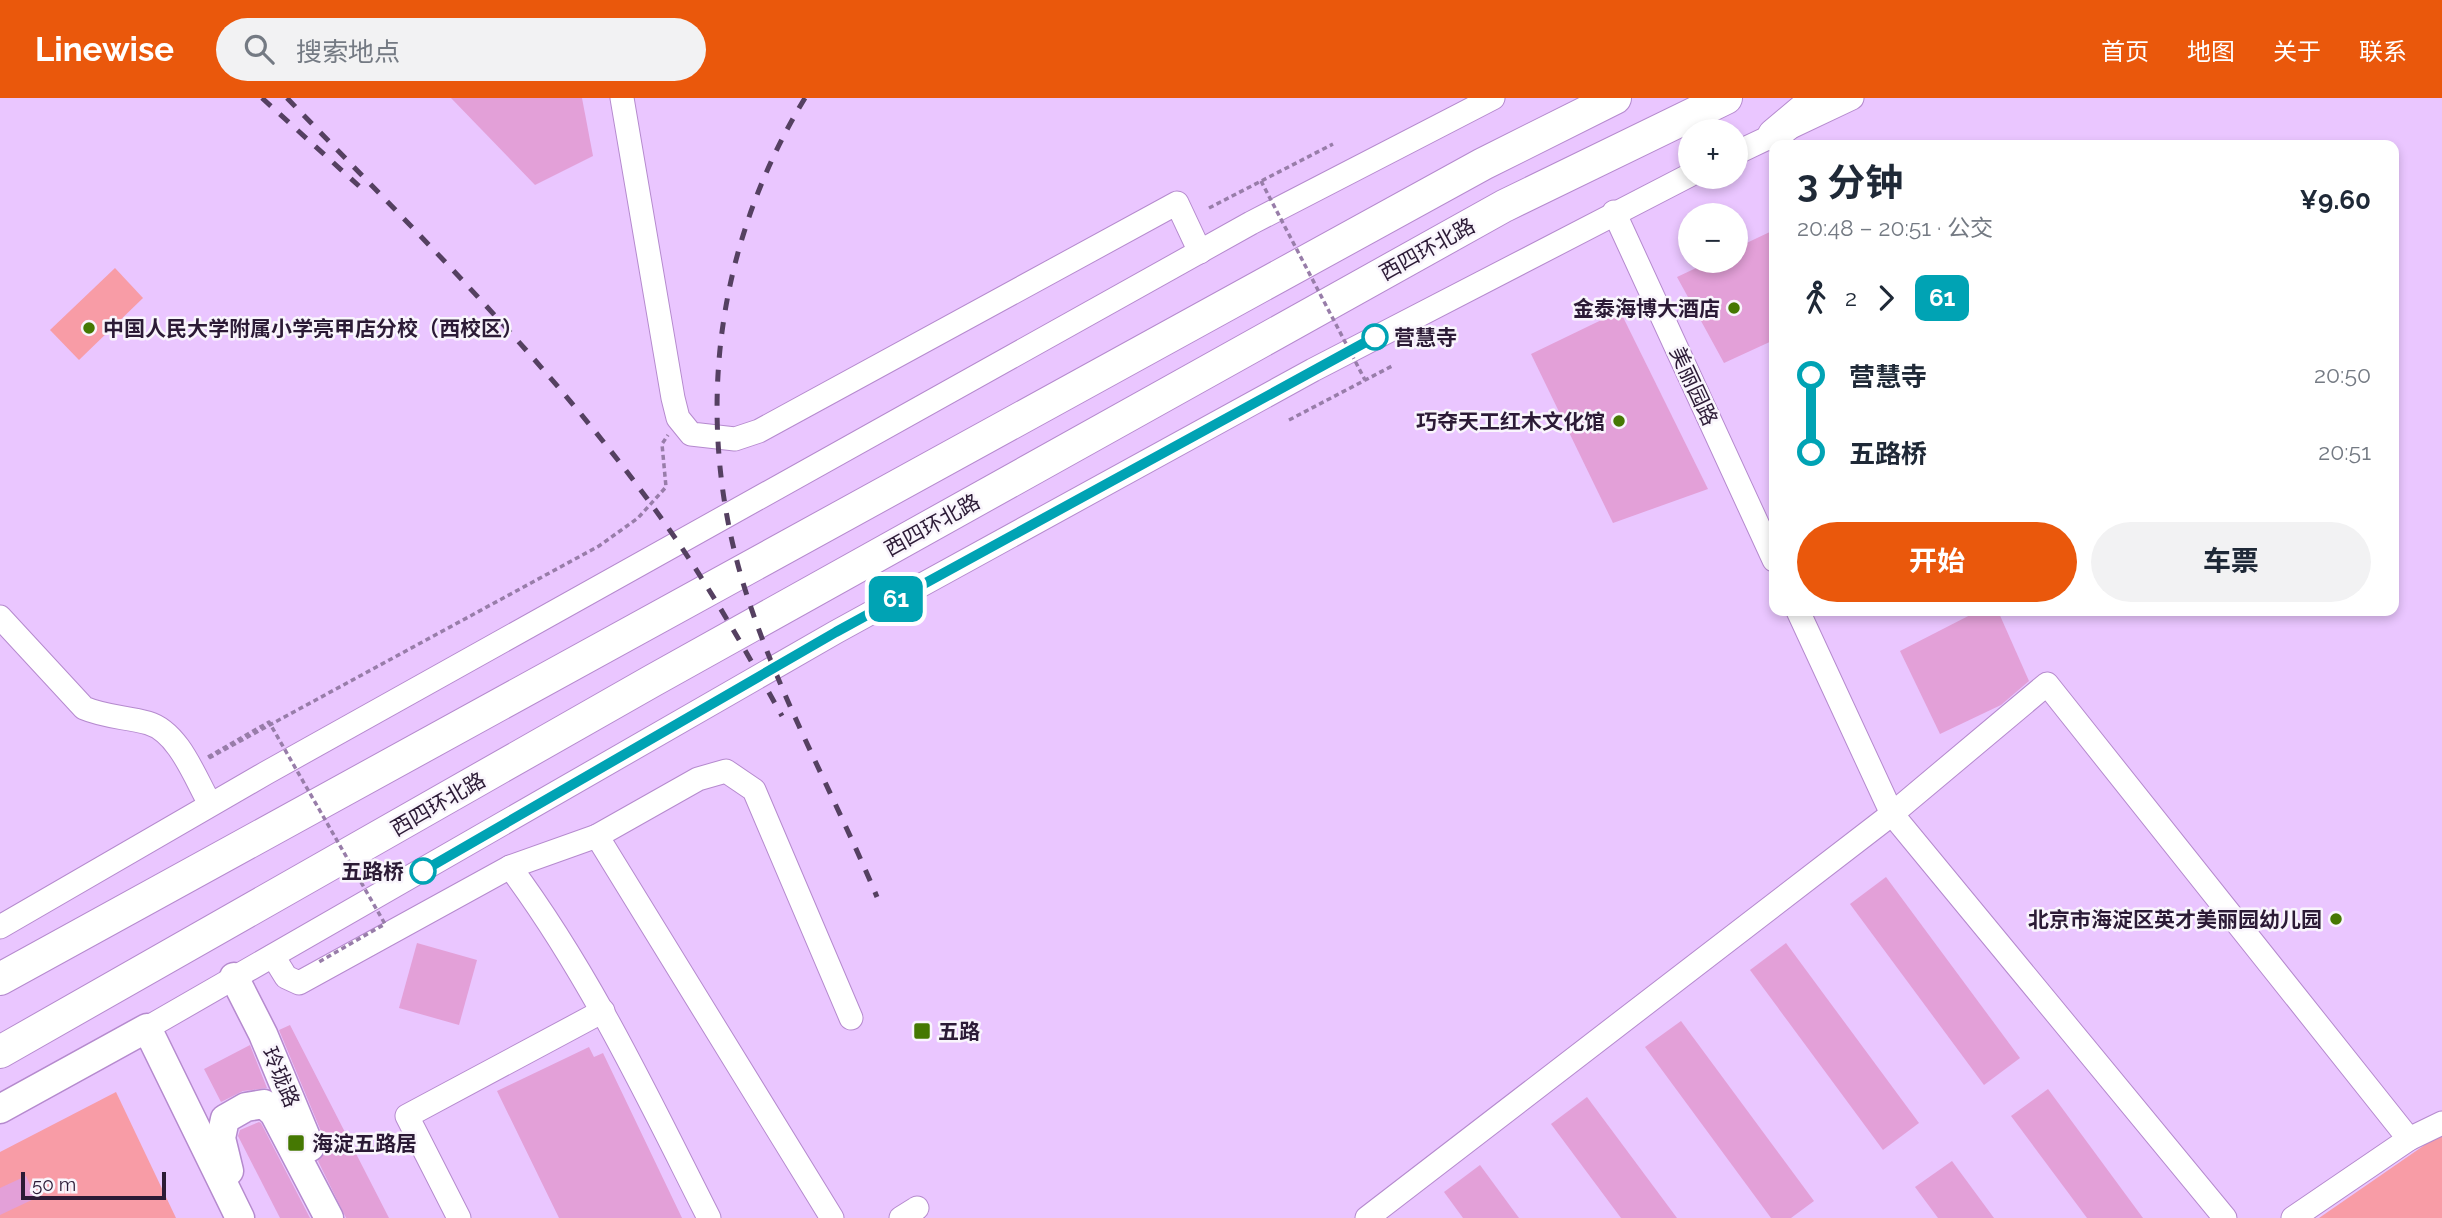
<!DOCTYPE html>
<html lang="zh">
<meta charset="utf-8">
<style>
:root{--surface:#fff;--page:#f2f2f3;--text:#1f2937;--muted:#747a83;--accent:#ea580c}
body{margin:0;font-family:Raleway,"Noto Sans SC",sans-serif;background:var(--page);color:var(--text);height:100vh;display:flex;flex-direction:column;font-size:26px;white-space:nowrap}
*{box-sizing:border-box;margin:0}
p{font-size:23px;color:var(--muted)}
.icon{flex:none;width:38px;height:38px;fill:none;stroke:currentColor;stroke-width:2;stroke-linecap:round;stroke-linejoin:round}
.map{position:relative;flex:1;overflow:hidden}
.side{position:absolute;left:1769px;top:42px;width:630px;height:476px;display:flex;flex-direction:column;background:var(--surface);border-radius:14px;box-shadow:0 4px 10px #0003}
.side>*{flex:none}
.badge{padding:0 14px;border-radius:10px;font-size:24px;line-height:46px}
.buttons{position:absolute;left:1678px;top:21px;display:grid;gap:14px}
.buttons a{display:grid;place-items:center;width:70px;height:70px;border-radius:50%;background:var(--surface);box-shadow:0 4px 10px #0003;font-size:35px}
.scale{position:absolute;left:21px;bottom:18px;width:145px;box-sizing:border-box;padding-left:7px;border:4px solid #2c1b36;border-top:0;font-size:19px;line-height:24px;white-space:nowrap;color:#2c1b36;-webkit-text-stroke:5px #f9f5fc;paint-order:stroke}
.map>.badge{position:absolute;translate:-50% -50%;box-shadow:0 0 0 4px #fff}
.legs{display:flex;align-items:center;gap:10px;height:77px;padding:0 28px;font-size:23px}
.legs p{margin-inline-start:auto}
.headline{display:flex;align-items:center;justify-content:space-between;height:119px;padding:0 28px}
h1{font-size:38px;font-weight:700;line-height:52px}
.primary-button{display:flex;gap:14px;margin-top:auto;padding:14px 28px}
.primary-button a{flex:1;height:80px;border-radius:42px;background:var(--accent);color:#fff;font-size:28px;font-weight:700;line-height:80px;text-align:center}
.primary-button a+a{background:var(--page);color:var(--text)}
ul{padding:0 28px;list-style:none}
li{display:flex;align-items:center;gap:24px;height:77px;font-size:26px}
li i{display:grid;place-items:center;width:10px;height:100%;margin:0 9px;background:currentColor}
li i::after{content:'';width:18px;height:18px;margin:-9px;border:5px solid;border-radius:50%;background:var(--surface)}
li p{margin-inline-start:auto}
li:first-child i{background:linear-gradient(#0000 50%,currentColor 0)}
li:last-child i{background:linear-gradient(currentColor 50%,#0000 0)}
header{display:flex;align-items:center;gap:42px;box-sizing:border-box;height:98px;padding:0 35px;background:var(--accent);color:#fff}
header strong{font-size:33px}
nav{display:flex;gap:38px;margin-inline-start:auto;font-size:24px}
.search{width:490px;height:63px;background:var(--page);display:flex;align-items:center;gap:18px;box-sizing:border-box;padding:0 24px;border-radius:38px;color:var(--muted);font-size:26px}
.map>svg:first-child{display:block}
.green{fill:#f89ca6}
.building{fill:#e3a0d8}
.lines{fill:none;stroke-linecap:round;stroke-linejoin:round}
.minor-casing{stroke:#b58ace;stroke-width:25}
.major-casing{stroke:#b58ace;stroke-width:31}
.highway-casing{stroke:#b58ace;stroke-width:34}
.path{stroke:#987da9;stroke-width:3.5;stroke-dasharray:5 3.5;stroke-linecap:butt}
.minor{stroke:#fff;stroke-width:23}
.major{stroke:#fff;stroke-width:28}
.highway{stroke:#fff;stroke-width:32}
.rail{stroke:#554061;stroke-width:5;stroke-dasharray:12 12;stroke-linecap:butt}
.path-bridge{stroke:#987da9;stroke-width:3.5;stroke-dasharray:5 3.5;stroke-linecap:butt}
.line-1-casing{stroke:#fff;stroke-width:16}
.line-1{stroke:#00a3b4;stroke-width:10}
.poi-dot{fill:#457802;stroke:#f9f5fc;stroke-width:2.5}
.stop-1-dot{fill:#fff;stroke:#00a3b4;stroke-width:3.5}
.labels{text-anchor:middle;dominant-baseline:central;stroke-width:5;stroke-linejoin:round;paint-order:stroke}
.street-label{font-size:21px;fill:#2c1b36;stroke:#f9f5fc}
.poi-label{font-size:21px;font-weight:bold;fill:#2c1b36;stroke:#f9f5fc;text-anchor:end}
.stop-label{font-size:21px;font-weight:bold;fill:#2c1b36;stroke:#f9f5fc;text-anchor:start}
</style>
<header>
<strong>Linewise</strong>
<div class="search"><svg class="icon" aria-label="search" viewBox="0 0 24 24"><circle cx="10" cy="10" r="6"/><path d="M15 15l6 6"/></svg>搜索地点</div>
<nav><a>首页</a><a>地图</a><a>关于</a><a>联系</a></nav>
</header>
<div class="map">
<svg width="2442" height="1120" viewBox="0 0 2442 1120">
<rect width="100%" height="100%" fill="#eac6ff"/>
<g class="green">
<polygon points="115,170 143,200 79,262 50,232"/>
<polygon points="116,994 176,1120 0,1120 0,1054"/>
<polygon points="2442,1038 2442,1120 2319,1120 2429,1044"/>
</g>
<g class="building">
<polygon points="451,0 582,0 593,58 535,87"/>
<polygon points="1774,132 1774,242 1724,265 1677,179 1711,163 1736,163 1736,150"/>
<polygon points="1620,213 1708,391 1613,425 1531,256"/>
<polygon points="1978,513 1998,513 2029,583 2001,607 1940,636 1900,553"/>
<polygon points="1886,779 2020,960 1984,987 1850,806"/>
<polygon points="417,845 477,862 459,927 399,910"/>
<polygon points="1786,845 1919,1025 1883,1052 1750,872"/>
<polygon points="1681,923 1814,1103 1791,1120 1771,1120 1645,949"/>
<polygon points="290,927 389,1120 346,1120 318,1063 326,1052 325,1043 279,932"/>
<polygon points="250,947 267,990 243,993 221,1004 204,971"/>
<polygon points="589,949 594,959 603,955 682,1120 559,1120 497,993"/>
<polygon points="2048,991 2143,1120 2087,1120 2011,1018"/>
<polygon points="1587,999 1677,1120 1621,1120 1551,1026"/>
<polygon points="259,1024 261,1025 310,1120 280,1120 238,1038 240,1032"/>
<polygon points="1952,1063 1994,1120 1938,1120 1915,1089"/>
<polygon points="1480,1067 1519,1120 1463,1120 1444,1094"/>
<polygon points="26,1078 36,1100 0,1117 0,1090"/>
</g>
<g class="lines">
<g class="minor-casing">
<g id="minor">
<polyline points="622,0 673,300 678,320 691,336 735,341 759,333 1177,105 1200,154"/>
<polyline points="1736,55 1852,0"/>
<polyline points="1614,114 1774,462"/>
<polyline points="1798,513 1892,716 2225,1120"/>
<path d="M0,519L84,610C105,619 126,619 148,625C179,634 195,680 210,706"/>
<polyline points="597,738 698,681 726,673 754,692 851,920"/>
<path d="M510,769C591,878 648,1000 709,1120"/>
<polyline points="0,829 266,675 1251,125 1493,0"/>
<polyline points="273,858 286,879 299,885 510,769 597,738 832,1120"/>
<polyline points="147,930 836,534 1313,272 1690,77"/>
<polyline points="459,1120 407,1018 603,913"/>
<polyline points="901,1120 917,1110"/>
<polyline points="1367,1120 1892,716 2047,586 2409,1041"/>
<polyline points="2293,1120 2409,1041 2442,1025"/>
</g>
</g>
<g class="major-casing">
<g id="major">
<polyline points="234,879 263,936 310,1049"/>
<polyline points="0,1011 147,930 240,1120"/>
<polyline points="229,1073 221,1040 225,1021 246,1009 264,1006 274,1015 329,1120"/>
</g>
</g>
<g class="highway-casing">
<g id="highway">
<polyline points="1774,37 1818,0"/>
<polyline points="0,881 1483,66 1615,0"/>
<polyline points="0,954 652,583 1504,108 1726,0"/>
</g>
</g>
<g class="path">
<polyline points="1209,110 1333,46"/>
<polyline points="1289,322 1394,267"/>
<polyline points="209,660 599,448 638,420 666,389 662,346 668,337"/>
</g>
<use href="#minor" class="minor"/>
<use href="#major" class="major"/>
<use href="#highway" class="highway"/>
<g class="rail">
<polyline points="262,0 359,88"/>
<path d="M287,0C418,136 554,269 664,424C708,486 745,551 782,618"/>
<path d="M805,0C715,148 693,321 744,488C777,595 834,696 877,799"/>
</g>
<g class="path-bridge">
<polyline points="1261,83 1365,282"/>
<polyline points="208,659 269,624 385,826 317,865"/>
</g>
</g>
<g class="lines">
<g class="line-1-casing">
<polyline id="line-1" points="423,773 836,534 1375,239"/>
</g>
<use href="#line-1" class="line-1"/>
</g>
<g class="poi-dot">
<circle cx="1734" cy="210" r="7"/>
<circle cx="89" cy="230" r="7"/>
<circle cx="1619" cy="323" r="7"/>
<circle cx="2336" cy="821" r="7"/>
<rect x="913" y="924" width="18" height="18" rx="3.5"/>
<rect x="287" y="1036" width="18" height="18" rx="3.5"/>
</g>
<g class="stop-1-dot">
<circle cx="1375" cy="239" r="12"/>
<circle cx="423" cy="773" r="12"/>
</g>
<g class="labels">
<g class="street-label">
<text transform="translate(1427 151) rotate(-29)">西四环北路</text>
<text transform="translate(1694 288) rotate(65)">美丽园路</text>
<text transform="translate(932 427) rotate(-29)">西四环北路</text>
<text transform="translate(438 706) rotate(-30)">西四环北路</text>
<text transform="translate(281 979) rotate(67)">玲珑路</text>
</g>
<g class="poi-label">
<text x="1720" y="210">金泰海博大酒店</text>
<text x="103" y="230" text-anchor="start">中国人民大学附属小学亮甲店分校（西校区）</text>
<text x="1605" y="323">巧夺天工红木文化馆</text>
<text x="2322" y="821">北京市海淀区英才美丽园幼儿园</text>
<text x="938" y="933" text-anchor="start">五路</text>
<text x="312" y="1045" text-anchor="start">海淀五路居</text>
</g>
<g class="stop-label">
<text x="1394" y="239">营慧寺</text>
<text x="404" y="773" text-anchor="end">五路桥</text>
</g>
</g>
</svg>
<div class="buttons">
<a>+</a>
<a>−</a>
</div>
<div class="scale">50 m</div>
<b class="badge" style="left:896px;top:501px;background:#00a3b4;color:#fff">61</b>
<section class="side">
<div class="headline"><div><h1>3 分钟</h1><p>20:48 – 20:51 · 公交</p></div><b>¥9.60</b></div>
<div class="legs"><svg class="icon" aria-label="walk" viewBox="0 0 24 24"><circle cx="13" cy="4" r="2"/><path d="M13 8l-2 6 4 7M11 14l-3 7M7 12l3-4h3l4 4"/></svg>2<svg class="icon" aria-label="forward" viewBox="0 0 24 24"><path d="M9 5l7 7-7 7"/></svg><b class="badge" style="background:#00a3b4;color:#fff">61</b></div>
<ul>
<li><i style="color:#00a3b4"></i><b>营慧寺</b><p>20:50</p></li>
<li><i style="color:#00a3b4"></i><b>五路桥</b><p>20:51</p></li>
</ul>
<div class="primary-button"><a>开始</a><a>车票</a></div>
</section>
</div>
